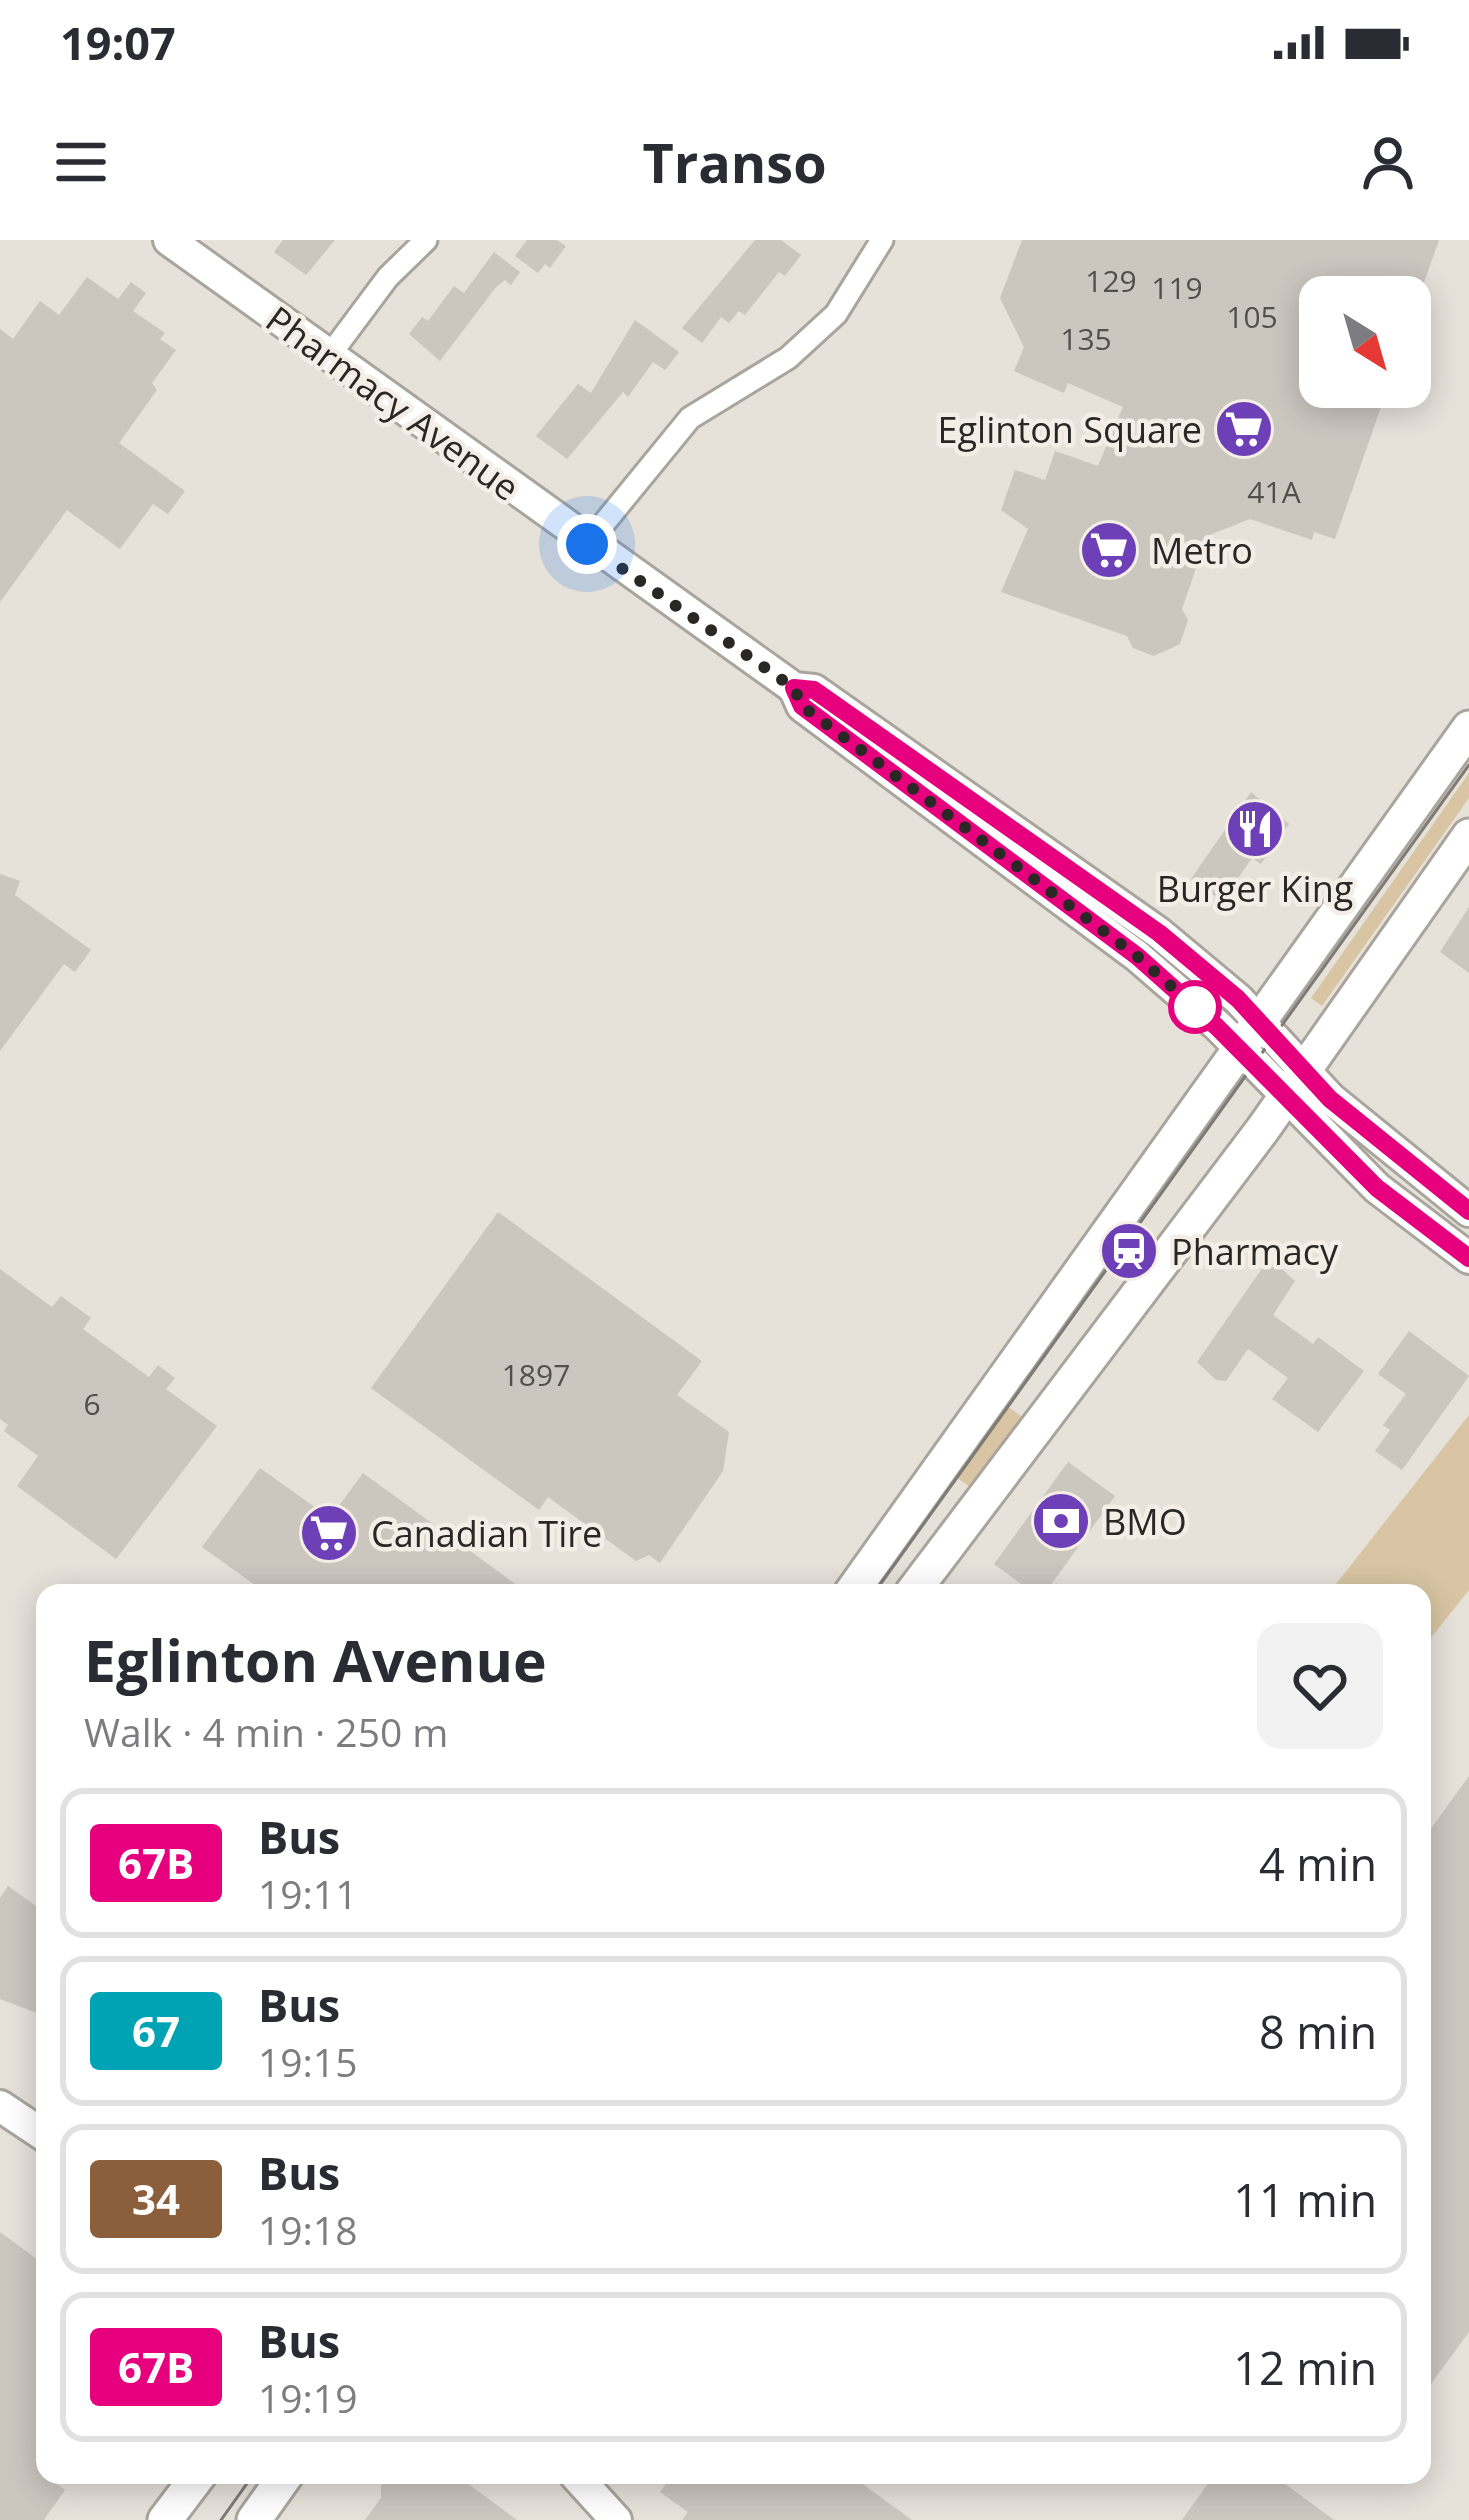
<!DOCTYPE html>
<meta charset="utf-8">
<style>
:root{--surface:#fff;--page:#f2f2f3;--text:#2b2b33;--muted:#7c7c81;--line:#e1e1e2}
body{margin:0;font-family:"Open Sans",sans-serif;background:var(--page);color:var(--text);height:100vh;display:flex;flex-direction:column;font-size:45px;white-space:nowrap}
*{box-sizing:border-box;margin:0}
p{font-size:39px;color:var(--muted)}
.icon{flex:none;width:66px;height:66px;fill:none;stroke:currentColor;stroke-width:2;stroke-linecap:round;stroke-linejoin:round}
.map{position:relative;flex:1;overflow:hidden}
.sheet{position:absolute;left:36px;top:1344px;width:1395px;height:900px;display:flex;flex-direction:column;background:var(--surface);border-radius:24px;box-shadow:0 6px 30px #0003}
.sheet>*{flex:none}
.badge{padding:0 24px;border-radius:9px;font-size:42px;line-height:78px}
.needle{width:78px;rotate:143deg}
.buttons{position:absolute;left:1299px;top:36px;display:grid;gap:24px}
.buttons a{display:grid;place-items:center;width:132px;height:132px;border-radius:24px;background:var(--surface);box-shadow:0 6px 30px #0003;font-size:60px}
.you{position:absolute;width:60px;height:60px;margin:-30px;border:9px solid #fff;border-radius:50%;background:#1a73e8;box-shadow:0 0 0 18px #1a73e833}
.map>.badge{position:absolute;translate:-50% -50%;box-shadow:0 0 0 6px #fff}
.round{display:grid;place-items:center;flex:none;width:126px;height:126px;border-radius:24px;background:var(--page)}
.summary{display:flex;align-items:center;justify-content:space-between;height:204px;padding:0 48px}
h1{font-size:57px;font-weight:700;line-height:90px}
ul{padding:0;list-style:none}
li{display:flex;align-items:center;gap:36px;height:150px;margin:0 24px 18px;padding:0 24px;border:6px solid var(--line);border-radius:24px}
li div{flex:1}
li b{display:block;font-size:45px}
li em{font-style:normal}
li .badge{min-width:132px;font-weight:700;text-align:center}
.status{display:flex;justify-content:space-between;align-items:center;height:84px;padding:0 60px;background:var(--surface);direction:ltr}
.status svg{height:33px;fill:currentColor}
header{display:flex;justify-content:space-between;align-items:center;height:156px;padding:0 48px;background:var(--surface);font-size:54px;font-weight:700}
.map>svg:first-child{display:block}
.green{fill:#d9c5a3}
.building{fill:#cbc6be}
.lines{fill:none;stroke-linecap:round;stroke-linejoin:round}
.street-casing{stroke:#a9a59d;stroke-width:27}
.secondary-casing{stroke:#a9a59d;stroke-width:36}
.primary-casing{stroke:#a9a59d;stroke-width:39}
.street{stroke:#fff;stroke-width:21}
.secondary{stroke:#fff;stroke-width:30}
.primary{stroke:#fff;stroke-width:33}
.tram{stroke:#7e7b76;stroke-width:3}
.line-casing{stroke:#fff;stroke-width:27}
.line{stroke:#e6007e;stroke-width:18}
.walk{stroke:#2a2825;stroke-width:12;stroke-dasharray:0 21.6}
.stop-dot{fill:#fff;stroke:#e6007e;stroke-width:6}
.labels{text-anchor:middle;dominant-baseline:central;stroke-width:9;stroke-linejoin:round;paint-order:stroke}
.number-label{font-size:30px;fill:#52504b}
.street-label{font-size:36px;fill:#2a2825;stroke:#f4eee6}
.poi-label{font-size:36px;fill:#2a2825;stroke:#f4eee6;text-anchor:start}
</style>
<div class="status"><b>19:07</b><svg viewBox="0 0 49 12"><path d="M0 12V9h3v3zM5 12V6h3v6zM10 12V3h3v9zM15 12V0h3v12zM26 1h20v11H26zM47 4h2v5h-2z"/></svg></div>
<header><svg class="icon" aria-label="menu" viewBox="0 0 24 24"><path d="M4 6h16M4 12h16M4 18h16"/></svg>Transo<svg class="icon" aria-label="person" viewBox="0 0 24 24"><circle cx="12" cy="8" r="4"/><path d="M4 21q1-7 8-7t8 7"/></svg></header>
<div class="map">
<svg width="1469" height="2280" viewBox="0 0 1469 2280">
<rect width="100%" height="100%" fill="#e6e1d9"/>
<g class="green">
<polygon points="1469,533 1469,558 1322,766 1311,758"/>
<polygon points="1042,1151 1048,1156 973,1249 953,1235 1004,1164 1024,1178"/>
<polygon points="1469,1175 1469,1350 1422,1409 1422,1353 1329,1353"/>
</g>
<g class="building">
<polygon points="283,0 335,0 306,35 274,12"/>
<polygon points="527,0 557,0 566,6 550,28 545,24 538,33 515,16"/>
<polygon points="755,0 781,0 801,15 785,36 779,32 745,75 739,71 729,83 721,77 702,103 682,88"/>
<polygon points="1022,0 1439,0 1419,57 1320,57 1320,147 1388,147 1335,299 1314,292 1312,300 1250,279 1207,296 1182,369 1188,380 1180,404 1154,416 1133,408 1127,396 1001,352 1028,289 1001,270 1015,230 1045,240 1055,211 1098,226 1123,167 1068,143 1064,153 1014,131 1024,107 1000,58"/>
<polygon points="494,12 520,32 511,45 505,40 496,47 440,121 409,94 422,77 428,81 454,46 464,53"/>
<polygon points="87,37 118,59 131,42 146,53 133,71 165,93 160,99 176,110 152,143 157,150 119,203 185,251 168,274 153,264 120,309 67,270 0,362 0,89 13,99 40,61 59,75"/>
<polygon points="635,80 679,112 665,130 653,122 628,157 623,152 567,219 536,196 578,144 591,153"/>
<polygon points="1251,552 1289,584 1261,624 1252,618 1222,661 1191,639"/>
<polygon points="0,634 20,641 15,655 91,710 75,732 64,724 0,811"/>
<polygon points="1469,667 1469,733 1440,712"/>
<polygon points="498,972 702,1121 677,1155 729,1192 723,1231 660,1323 649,1315 636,1321 548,1257 539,1270 371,1148"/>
<polygon points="1274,1022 1295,1041 1273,1075 1313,1104 1318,1097 1364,1131 1318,1192 1272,1159 1288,1138 1248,1109 1226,1141 1216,1140 1197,1122 1263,1027"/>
<polygon points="0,1029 52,1067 61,1056 91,1078 83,1089 149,1137 158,1125 175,1138 166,1149 217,1186 116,1319 17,1246 38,1216 4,1191 8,1185 0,1179"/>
<polygon points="1409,1091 1469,1136 1402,1230 1375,1211 1390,1190 1383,1185 1406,1154 1378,1134"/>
<polygon points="1068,1222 1115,1256 1045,1353 1033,1353 994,1324"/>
<polygon points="260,1228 330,1278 363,1233 528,1353 266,1353 202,1307"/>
<polygon points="1469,1536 1469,2092 1422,2156 1422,1601"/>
<polygon points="8,1646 43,1671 38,1677 45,1682 45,1776 0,1759 0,1658"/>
<polygon points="0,1992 45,2025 45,2235 65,2250 44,2280 0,2280"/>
<polygon points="398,2235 456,2235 517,2280 365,2280 381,2258 381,2245"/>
<polygon points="672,2235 850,2235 912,2280 682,2280 688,2272 660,2252"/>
<polygon points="1214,2235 1273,2235 1334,2280 1182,2280"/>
</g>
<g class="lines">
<g class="street-casing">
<g id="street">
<polyline points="329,116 388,37 426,0"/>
<polyline points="587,304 690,178 788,118 836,74 882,0"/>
</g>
</g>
<g class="secondary-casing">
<g id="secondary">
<polyline points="169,0 794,448 814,450 1159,693 1238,759 1331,859 1469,971"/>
<polyline points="794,448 802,466 1137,716 1218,786 1377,948 1469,1018"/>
<polyline points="0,1866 45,1896"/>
<polyline points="575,2235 616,2280"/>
</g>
</g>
<g class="primary-casing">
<g id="primary">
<polyline points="851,1353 1469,488"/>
<polyline points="912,1353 1263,889 1469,596"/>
<polyline points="165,2280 199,2235"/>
<polyline points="254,2280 286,2235"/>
</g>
</g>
<use href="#street" class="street"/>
<use href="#secondary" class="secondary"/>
<use href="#primary" class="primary"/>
<g class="tram">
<polyline points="874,1353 1469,525"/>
<polyline points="221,2280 253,2235"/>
</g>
</g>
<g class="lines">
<g class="line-casing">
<polyline id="line" points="1469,971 1330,859 1238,759 1159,693 814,450 794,448 802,466 1137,716 1217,787 1377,948 1469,1018"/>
</g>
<use href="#line" class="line"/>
<polyline class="walk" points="587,304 794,448 802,466 1137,716 1195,767"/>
</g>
<defs>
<g id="supermarket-disc" transform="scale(3)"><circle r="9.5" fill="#6e40b8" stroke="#f4eee6"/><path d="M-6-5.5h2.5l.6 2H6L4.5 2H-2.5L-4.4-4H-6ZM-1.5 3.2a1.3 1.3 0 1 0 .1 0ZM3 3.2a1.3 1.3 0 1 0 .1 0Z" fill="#fff"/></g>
<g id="restaurant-disc" transform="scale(3)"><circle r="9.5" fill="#6e40b8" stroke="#f4eee6"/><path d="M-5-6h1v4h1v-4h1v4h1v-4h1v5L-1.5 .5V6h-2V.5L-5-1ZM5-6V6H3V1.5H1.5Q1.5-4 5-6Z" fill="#fff"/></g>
<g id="station-disc" transform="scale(3)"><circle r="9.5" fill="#6e40b8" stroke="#f4eee6"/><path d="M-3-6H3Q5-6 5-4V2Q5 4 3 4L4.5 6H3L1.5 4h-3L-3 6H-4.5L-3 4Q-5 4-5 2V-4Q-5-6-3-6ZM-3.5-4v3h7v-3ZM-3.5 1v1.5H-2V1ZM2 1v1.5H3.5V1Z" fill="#fff"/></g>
<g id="bank-disc" transform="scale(3)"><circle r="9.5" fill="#6e40b8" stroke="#f4eee6"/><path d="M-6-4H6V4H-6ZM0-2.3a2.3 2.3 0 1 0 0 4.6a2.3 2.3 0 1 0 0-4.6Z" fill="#fff"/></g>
</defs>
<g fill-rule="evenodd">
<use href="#supermarket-disc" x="1244" y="189"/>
<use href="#supermarket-disc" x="1109" y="310"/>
<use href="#restaurant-disc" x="1255" y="589"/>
<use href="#station-disc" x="1129" y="1011"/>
<use href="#bank-disc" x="1061" y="1281"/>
<use href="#supermarket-disc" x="329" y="1293"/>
</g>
<circle class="stop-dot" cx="1195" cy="767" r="24"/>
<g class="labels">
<g class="number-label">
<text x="1111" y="40">129</text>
<text x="1177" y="47">119</text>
<text x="1252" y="76">105</text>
<text x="1086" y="98">135</text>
<text x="1274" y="251">41A</text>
<text x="536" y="1134">1897</text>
<text x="92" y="1163">6</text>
</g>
<g class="street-label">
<text transform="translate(393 163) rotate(36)">Pharmacy Avenue</text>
</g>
<g class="poi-label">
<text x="1202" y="189" text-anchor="end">Eglinton Square</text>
<text x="1151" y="310">Metro</text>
<text x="1255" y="648" text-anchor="middle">Burger King</text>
<text x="1171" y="1011">Pharmacy</text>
<text x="1103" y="1281">BMO</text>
<text x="371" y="1293">Canadian Tire</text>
</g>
</g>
</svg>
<div class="buttons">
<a><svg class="needle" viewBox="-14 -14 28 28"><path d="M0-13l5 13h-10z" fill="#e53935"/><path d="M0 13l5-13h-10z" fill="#7c7c81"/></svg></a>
</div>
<div class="you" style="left:587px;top:304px"></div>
<section class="sheet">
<div class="summary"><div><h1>Eglinton Avenue</h1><p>Walk · 4 min · 250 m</p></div><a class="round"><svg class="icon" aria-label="heart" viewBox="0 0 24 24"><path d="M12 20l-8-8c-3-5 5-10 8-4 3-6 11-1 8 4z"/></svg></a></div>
<ul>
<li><span class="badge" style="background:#e6007e;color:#fff">67B</span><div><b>Bus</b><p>19:11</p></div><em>4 min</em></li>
<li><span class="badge" style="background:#00a3b4;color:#fff">67</span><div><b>Bus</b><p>19:15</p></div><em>8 min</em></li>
<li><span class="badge" style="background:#8b5e3c;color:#fff">34</span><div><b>Bus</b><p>19:18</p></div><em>11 min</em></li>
<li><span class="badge" style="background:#e6007e;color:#fff">67B</span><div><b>Bus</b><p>19:19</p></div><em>12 min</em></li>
</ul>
</section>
</div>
